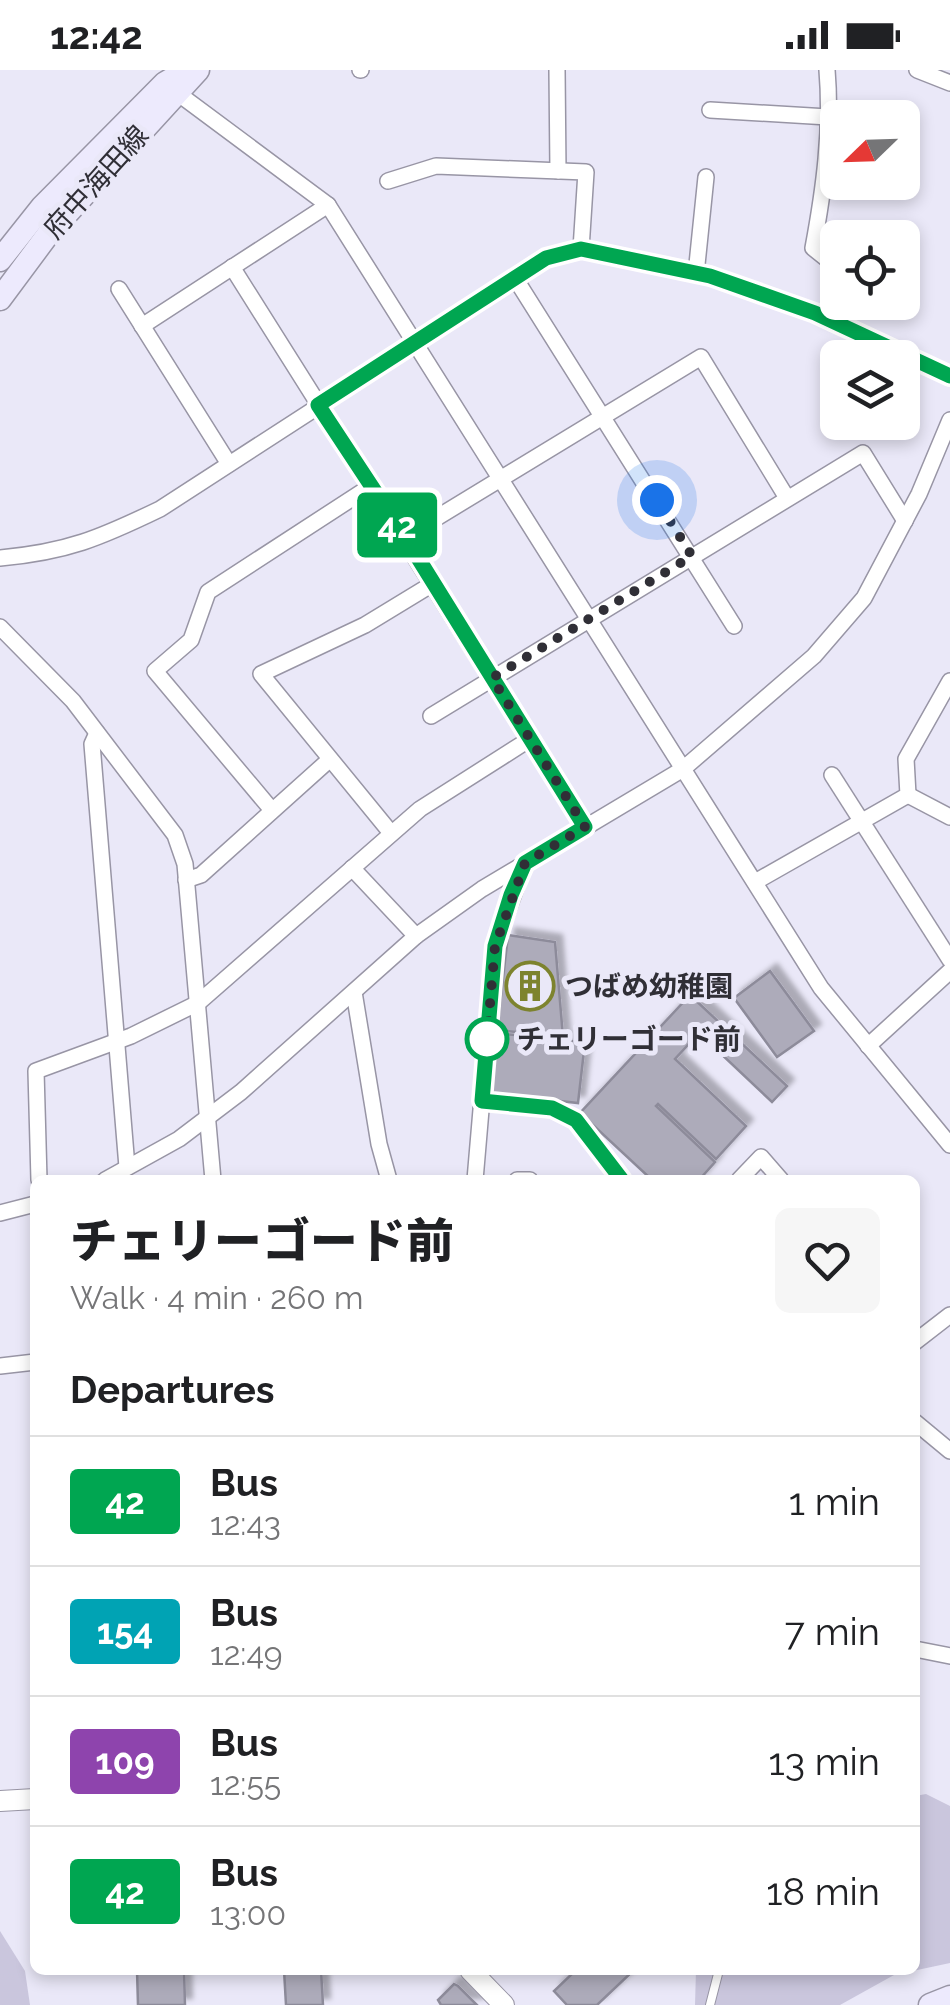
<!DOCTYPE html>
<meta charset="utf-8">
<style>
:root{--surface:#fff;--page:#f6f6f6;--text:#202124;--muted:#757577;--line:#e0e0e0}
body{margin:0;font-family:Raleway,"Noto Sans JP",sans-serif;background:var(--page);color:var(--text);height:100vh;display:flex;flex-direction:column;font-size:38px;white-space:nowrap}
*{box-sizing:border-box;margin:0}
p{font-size:32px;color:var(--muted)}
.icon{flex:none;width:55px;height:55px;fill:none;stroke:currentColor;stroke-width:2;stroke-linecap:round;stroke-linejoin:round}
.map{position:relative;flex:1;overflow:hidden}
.sheet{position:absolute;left:30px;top:1105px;width:890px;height:800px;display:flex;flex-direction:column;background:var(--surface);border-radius:15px;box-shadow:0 5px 15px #0003}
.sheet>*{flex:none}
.badge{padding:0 20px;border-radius:8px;font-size:35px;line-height:65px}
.needle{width:65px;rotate:247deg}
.buttons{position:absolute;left:820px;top:30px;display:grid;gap:20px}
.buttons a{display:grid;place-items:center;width:100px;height:100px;border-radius:15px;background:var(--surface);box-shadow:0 5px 15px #0003;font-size:50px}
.you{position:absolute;width:50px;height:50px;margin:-25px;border:8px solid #fff;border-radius:50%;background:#1a73e8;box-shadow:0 0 0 15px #1a73e833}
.map>.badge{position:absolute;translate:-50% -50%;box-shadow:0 0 0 5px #fff}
h2{padding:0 40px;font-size:38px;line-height:90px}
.round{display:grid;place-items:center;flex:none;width:105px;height:105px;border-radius:15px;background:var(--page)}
.summary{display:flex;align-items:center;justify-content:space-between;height:170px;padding:0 40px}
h1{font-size:48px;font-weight:800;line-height:75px}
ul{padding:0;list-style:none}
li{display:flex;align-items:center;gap:30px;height:130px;padding:0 40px;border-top:2px solid var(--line)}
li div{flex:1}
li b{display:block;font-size:38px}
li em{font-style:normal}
li .badge{min-width:110px;font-weight:700;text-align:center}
.status{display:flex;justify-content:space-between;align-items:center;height:70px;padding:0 50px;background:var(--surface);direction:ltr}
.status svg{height:28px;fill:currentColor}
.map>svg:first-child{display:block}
.green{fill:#cac6dd}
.building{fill:#adabba;stroke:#8d8b9a;stroke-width:2.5;filter:url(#shadow)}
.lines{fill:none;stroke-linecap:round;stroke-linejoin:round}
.service-casing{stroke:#9895a5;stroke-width:10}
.minor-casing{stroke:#9895a5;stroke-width:18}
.tertiary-casing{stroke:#9895a5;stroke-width:22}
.secondary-casing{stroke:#9895a5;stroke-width:25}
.service{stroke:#fff;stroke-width:8}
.minor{stroke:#fff;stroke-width:15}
.tertiary{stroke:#fff;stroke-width:20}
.secondary{stroke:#edeafd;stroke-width:22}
.line-casing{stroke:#fff;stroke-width:22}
.line{stroke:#00a651;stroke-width:15}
.walk{stroke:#302f36;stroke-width:10;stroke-dasharray:0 18}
.stop-dot{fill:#fff;stroke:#00a651;stroke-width:5}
.labels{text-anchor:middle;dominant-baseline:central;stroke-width:10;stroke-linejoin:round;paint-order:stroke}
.street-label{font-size:28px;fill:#302f36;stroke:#eae8f8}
.poi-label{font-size:28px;font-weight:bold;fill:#302f36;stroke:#eae8f8;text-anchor:start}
.stop-label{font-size:28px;font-weight:bold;fill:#302f36;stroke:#eae8f8;text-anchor:start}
</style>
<div class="status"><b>12:42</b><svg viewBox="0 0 49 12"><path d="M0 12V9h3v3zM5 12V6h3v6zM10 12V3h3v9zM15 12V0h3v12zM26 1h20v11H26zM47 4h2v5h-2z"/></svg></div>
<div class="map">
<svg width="950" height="1935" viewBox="0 0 950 1935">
<defs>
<filter id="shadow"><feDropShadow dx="7" dy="-7" stdDeviation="2.5" flood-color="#0004"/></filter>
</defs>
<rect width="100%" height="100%" fill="#eae8f8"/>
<g class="green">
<polygon points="926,1724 950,1736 950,1893 894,1905 840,1935 695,1935 696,1900 915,1900 915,1726"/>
<polygon points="0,1861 25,1901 30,1935 0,1935"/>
</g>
<g class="building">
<polygon points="508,865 555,872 563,967 497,960"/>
<polygon points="770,901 814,961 777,987 734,928"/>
<polygon points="690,925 787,1016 772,1032 699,963 675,989 746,1056 716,1089 658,1034 656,1036 715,1092 699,1110 652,1110 580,1043"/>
<polygon points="495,963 585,972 578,1033 490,1023"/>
<polygon points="137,1900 184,1900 185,1935 138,1935"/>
<polygon points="284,1900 321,1900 323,1935 286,1935"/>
<polygon points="576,1900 634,1900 597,1935 567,1935 554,1921"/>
<polygon points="454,1914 458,1916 477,1935 441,1935 438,1930"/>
</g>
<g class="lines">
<g class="service-casing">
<polyline id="service" points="710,1935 719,1900"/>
</g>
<g class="minor-casing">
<g id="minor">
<polyline points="360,0 361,0"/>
<polyline points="557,0 558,101"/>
<path d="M827,0C832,60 824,119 813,178L838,198"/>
<polyline points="917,0 950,13"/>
<polyline points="172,19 328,135 821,918 950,1075"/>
<polyline points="710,40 828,47"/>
<polyline points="388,111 436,96 586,102 581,179"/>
<polyline points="232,197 585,757"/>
<polyline points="696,204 706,107"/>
<polyline points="515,208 734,556"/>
<polyline points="119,219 229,394"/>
<polyline points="839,254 842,232"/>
<polyline points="142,256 328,135"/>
<polyline points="405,467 701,287 787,428"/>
<path d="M0,488C67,482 100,468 160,439L546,189L581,179L710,207L815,243L950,306"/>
<polyline points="0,557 73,631 175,765 185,794 213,1110"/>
<polyline points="431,646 863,383 905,451"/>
<polyline points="97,663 92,674 127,1097"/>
<polyline points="832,705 950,890"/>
<polyline points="908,725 950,747"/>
<polyline points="271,739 155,601 191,570 208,522 371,416"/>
<polyline points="391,763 261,604 365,555 434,513"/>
<polyline points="352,798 416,866"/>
<polyline points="186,810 201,805 328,691"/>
<polyline points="755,812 908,725 906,689 950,611"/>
<polyline points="354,922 379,1074 389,1110"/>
<polyline points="868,976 950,901"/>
<polyline points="482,1031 552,1038 576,1050 622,1110"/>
<polyline points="39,1110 36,1001 131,966 198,933 420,739 530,669"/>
<polyline points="105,1110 179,1069 241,1022 416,866 482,819 683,699 814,586 864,528 919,424 950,350"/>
<polyline points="475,1110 495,876 525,793"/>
<polyline points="517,1110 530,1110"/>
<polyline points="739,1110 761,1087 781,1110"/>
<polyline points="0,1143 35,1134"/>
<polyline points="915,1272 950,1245"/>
<polyline points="0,1296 35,1292"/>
<polyline points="915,1352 950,1381"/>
<polyline points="915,1579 950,1586"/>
</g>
</g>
<g class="tertiary-casing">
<g id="tertiary">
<polyline points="0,1731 35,1729"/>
<polyline points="470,1900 504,1935"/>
</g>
</g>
<g class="secondary-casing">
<g id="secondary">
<polyline points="0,190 42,137 165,13 186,1"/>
<polyline points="0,229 49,163 198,0"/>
<polyline points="930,1935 950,1927"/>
</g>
</g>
<use href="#service" class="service"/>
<use href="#minor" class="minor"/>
<use href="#tertiary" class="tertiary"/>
<use href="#secondary" class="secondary"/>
</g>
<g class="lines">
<g class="line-casing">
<polyline id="line" points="622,1110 576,1050 552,1038 482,1031 495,876 511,825 525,793 585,757 405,467 318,335 546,188 581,179 710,206 815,243 950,306"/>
</g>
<use href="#line" class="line"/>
<polyline class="walk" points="487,969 495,876 525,793 585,757 492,608 692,486 657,430"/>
</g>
<defs>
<g id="building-ring" transform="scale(2.5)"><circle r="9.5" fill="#eae8f8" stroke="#7d832e" stroke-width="1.5"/><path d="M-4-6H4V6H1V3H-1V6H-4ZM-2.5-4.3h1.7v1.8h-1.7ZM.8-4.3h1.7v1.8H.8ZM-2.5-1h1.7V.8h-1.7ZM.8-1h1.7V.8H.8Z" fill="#7d832e"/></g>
</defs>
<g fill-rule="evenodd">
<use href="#building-ring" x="530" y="916"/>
</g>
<circle class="stop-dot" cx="487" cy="969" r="20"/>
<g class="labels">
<g class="street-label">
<text transform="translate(96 112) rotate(-48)">府中海田線</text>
</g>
<g class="poi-label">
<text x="565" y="916">つばめ幼稚園</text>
</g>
<g class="stop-label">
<text x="517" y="969">チェリーゴード前</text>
</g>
</g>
</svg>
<div class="buttons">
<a><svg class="needle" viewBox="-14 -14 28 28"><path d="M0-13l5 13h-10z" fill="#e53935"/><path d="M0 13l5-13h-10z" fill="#757577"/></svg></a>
<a><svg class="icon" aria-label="locate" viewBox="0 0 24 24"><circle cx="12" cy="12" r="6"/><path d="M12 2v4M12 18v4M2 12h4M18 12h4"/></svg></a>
<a><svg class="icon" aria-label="layers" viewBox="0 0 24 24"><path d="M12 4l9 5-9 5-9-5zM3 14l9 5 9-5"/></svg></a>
</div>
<div class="you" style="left:657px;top:430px"></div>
<b class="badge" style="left:397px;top:455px;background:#00a651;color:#fff">42</b>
<section class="sheet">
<div class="summary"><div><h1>チェリーゴード前</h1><p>Walk · 4 min · 260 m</p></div><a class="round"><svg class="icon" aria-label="heart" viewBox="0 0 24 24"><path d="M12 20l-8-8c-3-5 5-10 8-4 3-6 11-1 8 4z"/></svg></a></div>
<h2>Departures</h2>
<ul>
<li><span class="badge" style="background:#00a651;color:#fff">42</span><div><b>Bus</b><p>12:43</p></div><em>1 min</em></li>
<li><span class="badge" style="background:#00a3b4;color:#fff">154</span><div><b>Bus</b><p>12:49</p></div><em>7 min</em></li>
<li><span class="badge" style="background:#8e44ad;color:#fff">109</span><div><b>Bus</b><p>12:55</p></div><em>13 min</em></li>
<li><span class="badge" style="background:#00a651;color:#fff">42</span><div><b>Bus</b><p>13:00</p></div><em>18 min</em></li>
</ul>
</section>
</div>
